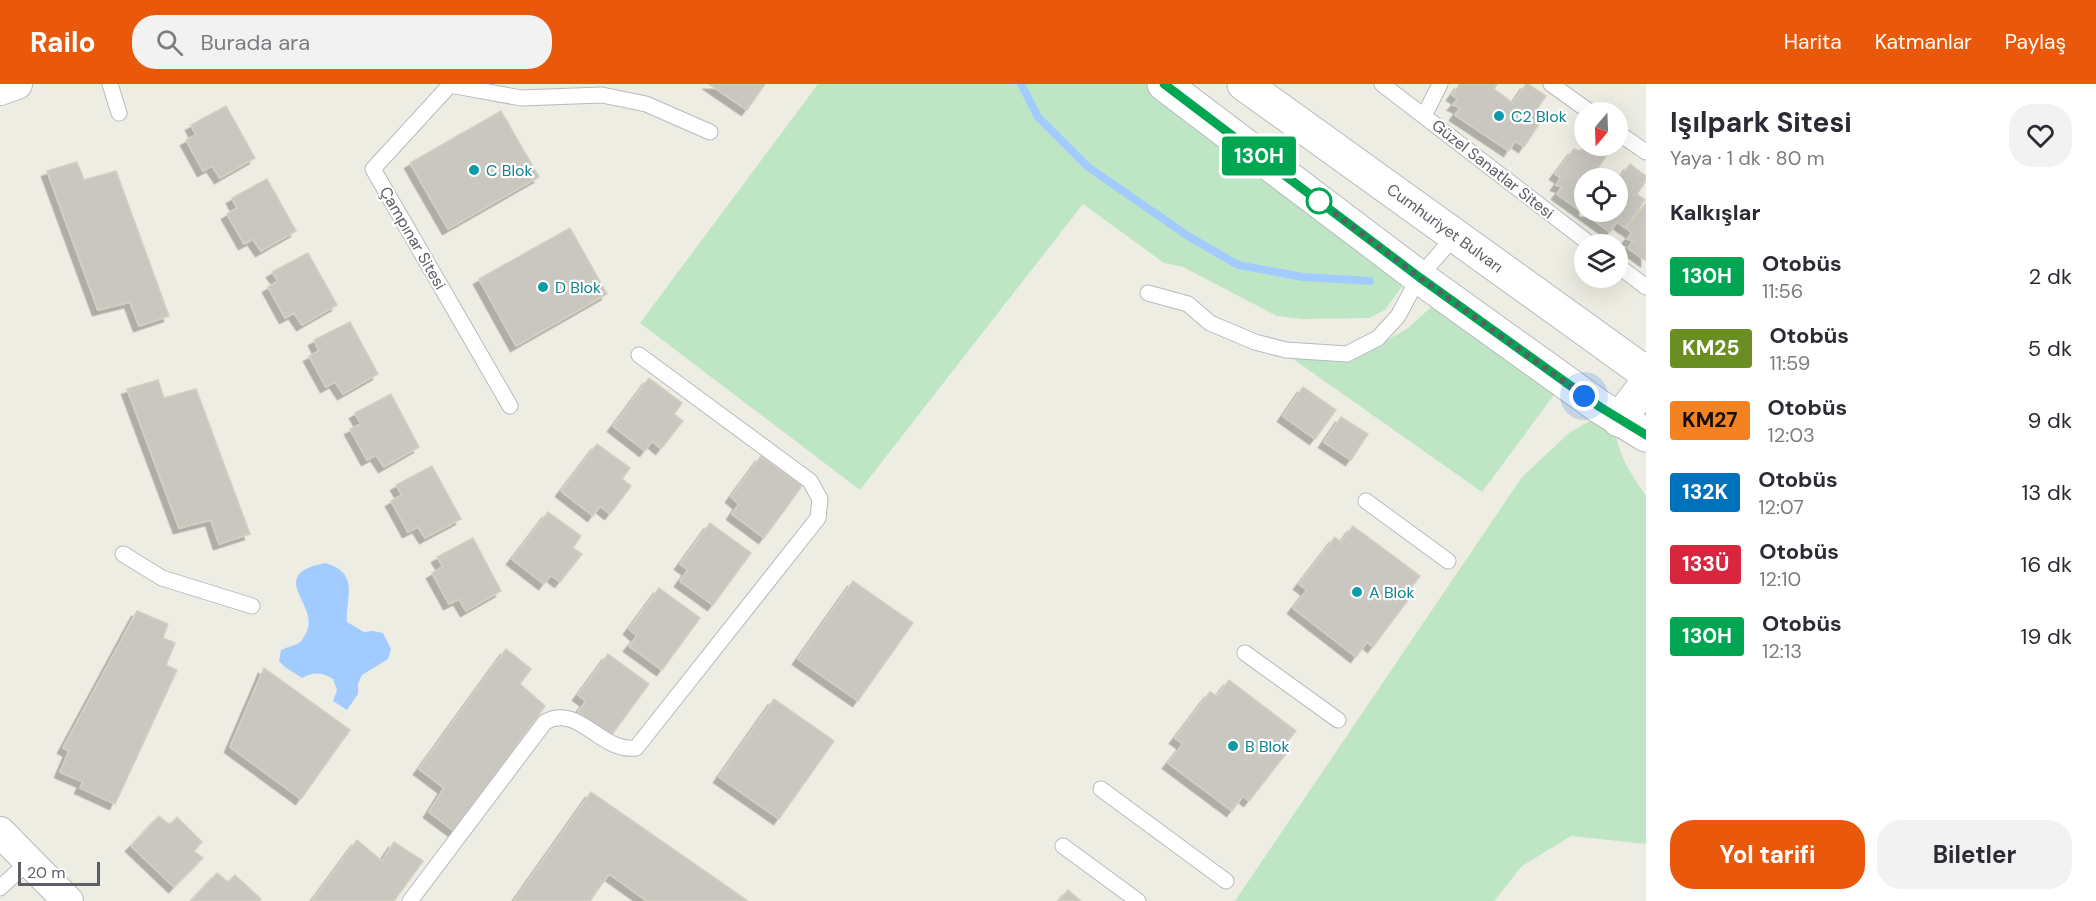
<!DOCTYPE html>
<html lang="tr">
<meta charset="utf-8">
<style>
:root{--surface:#fff;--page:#f2f2f3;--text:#2b2b33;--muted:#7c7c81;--accent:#ea580c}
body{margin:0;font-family:"DM Sans",sans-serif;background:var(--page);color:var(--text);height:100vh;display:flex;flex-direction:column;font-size:22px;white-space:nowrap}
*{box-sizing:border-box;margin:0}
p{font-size:20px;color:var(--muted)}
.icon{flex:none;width:33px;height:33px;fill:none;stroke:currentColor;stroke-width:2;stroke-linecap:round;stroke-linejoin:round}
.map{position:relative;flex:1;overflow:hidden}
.side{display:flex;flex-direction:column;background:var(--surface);width:450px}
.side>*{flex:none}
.badge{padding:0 12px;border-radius:4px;font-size:21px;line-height:39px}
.needle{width:39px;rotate:199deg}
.buttons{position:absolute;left:1574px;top:18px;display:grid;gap:12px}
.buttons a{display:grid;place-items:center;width:54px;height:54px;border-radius:50%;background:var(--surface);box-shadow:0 6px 24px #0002;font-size:30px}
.scale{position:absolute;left:18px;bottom:15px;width:82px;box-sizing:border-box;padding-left:6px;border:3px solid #5b5e64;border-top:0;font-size:16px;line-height:21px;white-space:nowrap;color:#5b5e64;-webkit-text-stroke:4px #fff;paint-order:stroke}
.you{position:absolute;width:30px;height:30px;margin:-15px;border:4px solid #fff;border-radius:50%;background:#1a73e8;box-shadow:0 0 0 9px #1a73e833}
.map>.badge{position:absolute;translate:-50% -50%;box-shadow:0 0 0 3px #fff}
h2{padding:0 24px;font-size:22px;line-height:54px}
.round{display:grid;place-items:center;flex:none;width:63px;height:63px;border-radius:24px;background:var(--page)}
.headline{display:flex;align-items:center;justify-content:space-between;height:102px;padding:0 24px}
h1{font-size:28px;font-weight:700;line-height:45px}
.cta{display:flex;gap:12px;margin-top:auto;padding:12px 24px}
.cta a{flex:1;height:69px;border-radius:24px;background:var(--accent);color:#fff;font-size:24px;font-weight:700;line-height:69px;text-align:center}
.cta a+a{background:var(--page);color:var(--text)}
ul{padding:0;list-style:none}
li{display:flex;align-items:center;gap:18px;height:72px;padding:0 24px}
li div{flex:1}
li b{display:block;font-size:22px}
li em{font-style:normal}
li .badge{min-width:66px;font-weight:700;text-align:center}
header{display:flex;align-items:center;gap:36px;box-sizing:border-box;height:84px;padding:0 30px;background:var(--accent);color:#fff}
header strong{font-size:28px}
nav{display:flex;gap:33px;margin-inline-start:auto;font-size:21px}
.search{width:420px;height:54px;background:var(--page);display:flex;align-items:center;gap:15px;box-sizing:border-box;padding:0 21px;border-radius:24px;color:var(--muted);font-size:22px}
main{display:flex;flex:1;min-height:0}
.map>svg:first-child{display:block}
.green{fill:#bfe6c4}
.water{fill:#a2cbff}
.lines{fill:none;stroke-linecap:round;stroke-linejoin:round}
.stream{stroke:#a2cbff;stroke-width:8}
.building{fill:#c9c7c0;stroke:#d3cfc1;stroke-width:1.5;filter:url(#shadow)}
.service-casing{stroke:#b8babf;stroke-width:17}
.minor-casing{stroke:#b8babf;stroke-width:32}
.tertiary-casing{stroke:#b8babf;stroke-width:35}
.service{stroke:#fff;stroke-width:15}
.minor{stroke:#fff;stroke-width:30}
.tertiary{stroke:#fff;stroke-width:33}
.line-casing{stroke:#fff;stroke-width:14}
.line{stroke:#00a651;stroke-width:9}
.walk{stroke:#5b5e64;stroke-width:6;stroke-dasharray:0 10.8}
.culture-dot{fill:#0f9aa8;stroke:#fff;stroke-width:2}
.stop-dot{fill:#fff;stroke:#00a651;stroke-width:3}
.labels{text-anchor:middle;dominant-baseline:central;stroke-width:4.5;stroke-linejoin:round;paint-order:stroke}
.culture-label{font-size:16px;fill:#0d838f;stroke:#fff;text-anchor:start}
.street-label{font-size:16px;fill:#5b5e64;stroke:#fff}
</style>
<header>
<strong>Railo</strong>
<div class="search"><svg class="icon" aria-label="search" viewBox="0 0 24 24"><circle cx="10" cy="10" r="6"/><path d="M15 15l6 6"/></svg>Burada ara</div>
<nav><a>Harita</a><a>Katmanlar</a><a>Paylaş</a></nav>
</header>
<main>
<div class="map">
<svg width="1646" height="817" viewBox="0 0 1646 817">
<defs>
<filter id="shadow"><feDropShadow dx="-5.5" dy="5.5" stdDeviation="0" flood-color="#0004"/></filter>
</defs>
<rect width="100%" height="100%" fill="#eeede3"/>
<g class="green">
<polygon points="818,0 1150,0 1406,191 1401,204 1385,226 1369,234 1302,235 1277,232 1183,183 1164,179 1083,120 860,406 640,239"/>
<polygon points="1450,206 1568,292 1482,408 1273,261 1292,264 1371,263 1389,255 1408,244"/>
<path d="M1593,335L1615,341C1616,368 1631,390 1646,412V760L1571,752L1522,782L1494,817H1235L1522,393L1569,349Z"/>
</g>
<path class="water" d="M325,479C360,489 346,512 347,538L364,548L373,547L383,549L391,565L388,575L362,591L358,600V610L347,626L333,617L337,606L333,595C321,588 314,588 302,594L285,583L279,577L281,566C287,563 294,562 299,559C302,557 305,551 307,547C319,520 265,491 325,479Z"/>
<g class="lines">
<polyline class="stream" points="1021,0 1038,33 1088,83 1188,152 1238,181 1303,193 1370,197"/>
</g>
<g class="building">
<polygon points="709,0 765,0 747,26"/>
<polygon points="1460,0 1497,0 1494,5 1513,19 1526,0 1528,0 1546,12 1535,28 1543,34 1524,63 1515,57 1509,67 1455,31 1460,24 1453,21 1458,15 1452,11"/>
<polygon points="226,22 255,74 220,94 212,82 203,87 186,56 196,51 191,41"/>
<polygon points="501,27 539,93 448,145 410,79"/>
<polygon points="1585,62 1601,62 1609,68 1597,85 1609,94 1584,94 1584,128 1617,128 1617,98 1630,80 1646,92 1646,97 1637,110 1645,116 1625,144 1617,138 1610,148 1557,110 1562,103 1556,101 1561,94 1555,90 1574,65 1580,67"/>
<polygon points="77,78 84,96 116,87 169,232 139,242 130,218 98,226 47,87"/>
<polygon points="267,95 296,147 261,167 253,155 244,160 227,130 237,124 232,114"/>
<polygon points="1645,120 1646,120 1646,177 1628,164 1633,157 1627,155 1632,149 1626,144"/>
<polygon points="570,144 607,210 516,262 479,195"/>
<polygon points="308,169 337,221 302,241 294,229 285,234 268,203 278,197 272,188"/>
<polygon points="350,238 378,290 343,310 335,298 326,303 309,272 319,267 314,256"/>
<polygon points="649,294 682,319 674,330 683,337 661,365 652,357 645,367 613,342"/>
<polygon points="158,296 164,314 196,305 250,450 219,460 211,436 179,444 127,305"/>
<polygon points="1303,303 1336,326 1315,355 1283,332"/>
<polygon points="391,310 419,363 384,383 376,371 367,376 350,345 361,340 355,329"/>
<polygon points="1341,333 1368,350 1351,376 1324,358"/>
<polygon points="597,360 630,384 622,395 631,402 610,430 600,422 593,432 561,407"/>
<polygon points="761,372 802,402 764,454 732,430 739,420 731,413"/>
<polygon points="432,382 461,435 425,454 418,443 408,448 391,417 402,411 396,401"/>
<polygon points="548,428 581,452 573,464 582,470 560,498 551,491 544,500 512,475"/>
<polygon points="710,439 751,469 713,521 680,497 688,486 680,480"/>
<polygon points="1353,442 1420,492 1407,509 1411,512 1373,563 1367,558 1356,573 1293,524 1307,506 1299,500 1335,453 1341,458"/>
<polygon points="473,454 501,507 466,527 459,515 449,520 432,489 443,483 437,473"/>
<polygon points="853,497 913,539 858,617 798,575"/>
<polygon points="659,504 700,534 662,586 629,562 637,552 629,545"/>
<polygon points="137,527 168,540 163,554 175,559 166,581 177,586 115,720 80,704 83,698 60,688 69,667 63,664"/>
<polygon points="506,565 531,585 520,600 545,622 454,747 429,728 444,704 419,685"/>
<polygon points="608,570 649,600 611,652 578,628 586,617 578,611"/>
<polygon points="264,584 350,646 301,715 230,663"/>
<polygon points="1229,596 1296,647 1283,663 1288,667 1249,717 1243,712 1232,727 1168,679 1183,660 1175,654 1210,608 1217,612"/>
<polygon points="774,615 834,657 779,735 719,693"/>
<polygon points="591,708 748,817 647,817 609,790 590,817 514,817"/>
<polygon points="159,732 170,741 177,733 202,758 194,767 203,774 174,803 131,762"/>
<polygon points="357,756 382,777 394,758 423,777 394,817 312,817"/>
<polygon points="217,789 228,798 235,791 261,815 259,817 191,817"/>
<polygon points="1068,806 1081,817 1059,817"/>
</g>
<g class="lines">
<g class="service-casing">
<g id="service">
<polyline points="110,0 119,29"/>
<polyline points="449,0 450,1 373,85 510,322"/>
<polyline points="1382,0 1590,160"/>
<polyline points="1551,0 1590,28"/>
<polyline points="450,1 521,14 602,11 646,20 710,48"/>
<polyline points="1424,32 1440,0"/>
<polyline points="1617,48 1646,68"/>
<polyline points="1617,181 1646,203"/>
<polyline points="1148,209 1188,220 1210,239 1255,258 1286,266 1347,270 1378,254 1398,232 1419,193 1455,152"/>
<polyline points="1366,417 1448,477"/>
<polyline points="123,470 162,494 252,522"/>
<polyline points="1245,569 1338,636"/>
<polyline points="1101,705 1226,797"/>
<polyline points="1063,762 1138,817"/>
<polyline points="0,804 29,777"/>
<path d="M410,817L545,638C579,619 601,669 636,664L818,434L820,415L810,397L639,271"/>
</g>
</g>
<g class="minor-casing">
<g id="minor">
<polyline points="0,6 17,0"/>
<polyline points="0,748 68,817"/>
</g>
</g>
<g class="tertiary-casing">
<g id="tertiary">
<polyline points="1164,0 1419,193 1600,323 1646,351"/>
<polyline points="1244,0 1646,289"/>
<polyline points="1619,336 1646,300"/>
</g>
</g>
<use href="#service" class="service"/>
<use href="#minor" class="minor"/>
<use href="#tertiary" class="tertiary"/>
</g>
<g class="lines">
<g class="line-casing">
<polyline id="line" points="1164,0 1419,193 1600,323 1646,351"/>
</g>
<use href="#line" class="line"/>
<polyline class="walk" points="1319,117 1419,193 1584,312"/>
</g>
<g class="culture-dot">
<circle cx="1499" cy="32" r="6"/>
<circle cx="474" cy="86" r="6"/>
<circle cx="543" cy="203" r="6"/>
<circle cx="1357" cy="508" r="6"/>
<circle cx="1233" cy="662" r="6"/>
</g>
<circle class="stop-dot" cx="1319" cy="117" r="12"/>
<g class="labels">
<g class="culture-label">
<text x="1511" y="32">C2 Blok</text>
<text x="486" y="86">C Blok</text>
<text x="555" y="203">D Blok</text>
<text x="1369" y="508">A Blok</text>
<text x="1245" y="662">B Blok</text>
</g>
<g class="street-label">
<text transform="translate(1493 85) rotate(38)">Güzel Sanatlar Sitesi</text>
<text transform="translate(1445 144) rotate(36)">Cumhuriyet Bulvarı</text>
<text transform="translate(413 154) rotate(60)">Çampınar Sitesi</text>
</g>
</g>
</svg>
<div class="buttons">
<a><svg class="needle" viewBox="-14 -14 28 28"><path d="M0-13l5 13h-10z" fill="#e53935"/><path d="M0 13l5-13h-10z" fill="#7c7c81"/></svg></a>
<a><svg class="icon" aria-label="locate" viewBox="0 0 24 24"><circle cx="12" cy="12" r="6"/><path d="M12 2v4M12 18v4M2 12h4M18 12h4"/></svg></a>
<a><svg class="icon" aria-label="layers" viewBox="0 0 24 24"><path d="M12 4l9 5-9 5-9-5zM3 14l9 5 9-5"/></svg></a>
</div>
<div class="scale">20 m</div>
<div class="you" style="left:1584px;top:312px"></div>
<b class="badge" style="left:1259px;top:72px;background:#00a651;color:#fff">130H</b>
</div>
<section class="side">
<div class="headline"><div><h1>Işılpark Sitesi</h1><p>Yaya · 1 dk · 80 m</p></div><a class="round"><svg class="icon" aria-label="heart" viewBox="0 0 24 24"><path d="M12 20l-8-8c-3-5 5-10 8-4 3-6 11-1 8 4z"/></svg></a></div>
<h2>Kalkışlar</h2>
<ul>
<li><span class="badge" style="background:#00a651;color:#fff">130H</span><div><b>Otobüs</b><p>11:56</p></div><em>2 dk</em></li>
<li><span class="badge" style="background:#6b8e23;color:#fff">KM25</span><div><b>Otobüs</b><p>11:59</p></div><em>5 dk</em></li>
<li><span class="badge" style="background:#f58220;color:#111">KM27</span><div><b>Otobüs</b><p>12:03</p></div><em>9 dk</em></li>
<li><span class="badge" style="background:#0072bc;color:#fff">132K</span><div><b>Otobüs</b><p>12:07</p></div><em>13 dk</em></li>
<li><span class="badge" style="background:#d7263d;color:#fff">133Ü</span><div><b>Otobüs</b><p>12:10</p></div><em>16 dk</em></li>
<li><span class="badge" style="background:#00a651;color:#fff">130H</span><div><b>Otobüs</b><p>12:13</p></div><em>19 dk</em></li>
</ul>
<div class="cta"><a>Yol tarifi</a><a>Biletler</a></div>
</section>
</main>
